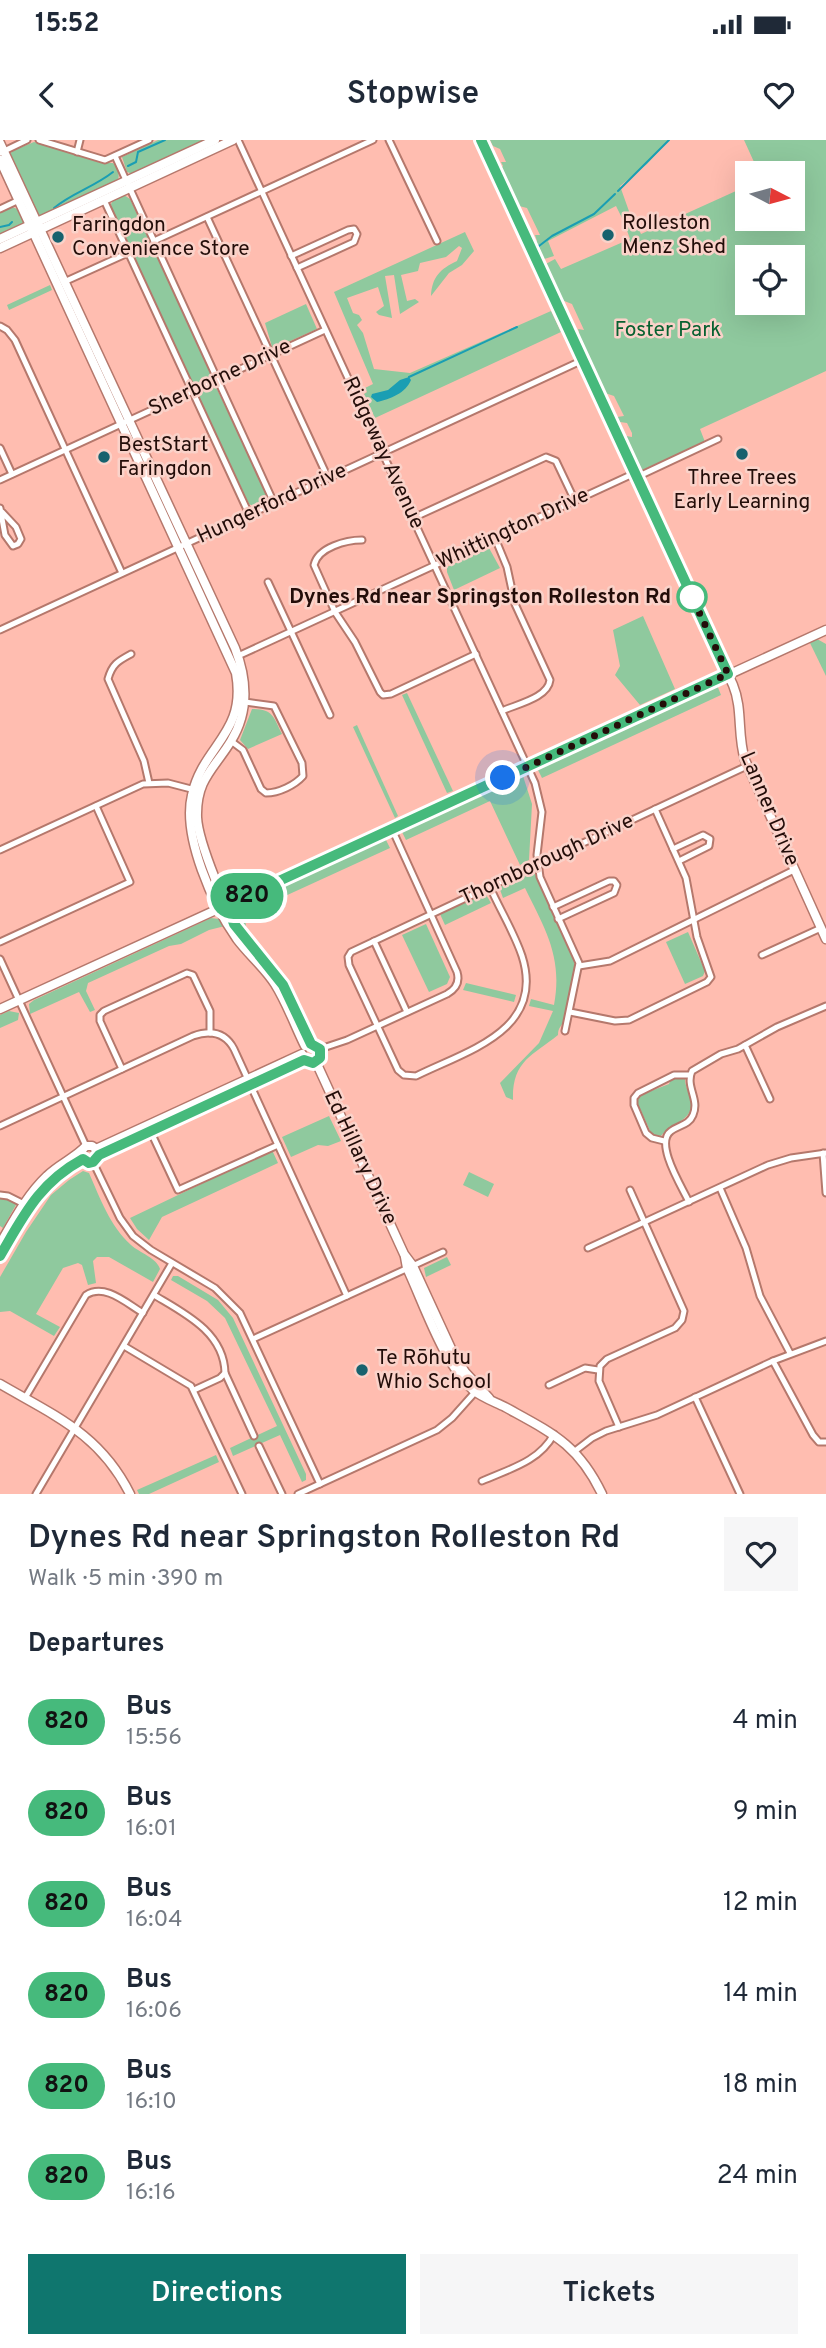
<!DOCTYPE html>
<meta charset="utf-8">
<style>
:root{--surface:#fff;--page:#f6f6f7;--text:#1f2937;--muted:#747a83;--accent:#0f766e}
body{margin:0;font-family:Overpass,sans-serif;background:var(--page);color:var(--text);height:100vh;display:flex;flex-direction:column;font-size:26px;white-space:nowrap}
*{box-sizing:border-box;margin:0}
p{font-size:23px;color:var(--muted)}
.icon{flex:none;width:38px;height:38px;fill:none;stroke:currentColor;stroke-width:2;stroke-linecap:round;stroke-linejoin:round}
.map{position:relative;height:1354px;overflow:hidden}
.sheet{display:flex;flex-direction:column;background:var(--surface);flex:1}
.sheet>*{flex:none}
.badge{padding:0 14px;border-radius:23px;font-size:24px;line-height:46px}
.needle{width:46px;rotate:96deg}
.tools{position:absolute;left:735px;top:21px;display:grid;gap:14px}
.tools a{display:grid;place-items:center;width:70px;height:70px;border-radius:0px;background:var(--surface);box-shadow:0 7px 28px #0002;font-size:35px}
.you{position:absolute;width:35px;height:35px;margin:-18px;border:5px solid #fff;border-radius:50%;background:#1a73e8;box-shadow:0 0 0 10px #1a73e833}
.map>.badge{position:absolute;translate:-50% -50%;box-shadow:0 0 0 4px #fff}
h2{padding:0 28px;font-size:26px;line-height:63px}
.round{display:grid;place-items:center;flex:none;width:74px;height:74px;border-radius:0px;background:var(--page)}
.overview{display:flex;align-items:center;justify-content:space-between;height:119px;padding:0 28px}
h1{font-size:33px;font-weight:600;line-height:52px}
.cta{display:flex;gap:14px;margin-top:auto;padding:14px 28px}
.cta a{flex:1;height:80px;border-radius:0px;background:var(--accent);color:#fff;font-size:28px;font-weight:600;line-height:80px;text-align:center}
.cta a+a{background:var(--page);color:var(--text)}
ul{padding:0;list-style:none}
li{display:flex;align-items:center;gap:21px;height:91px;padding:0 28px}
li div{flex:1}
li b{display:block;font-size:26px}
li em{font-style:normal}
li .badge{min-width:77px;font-weight:700;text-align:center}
.status{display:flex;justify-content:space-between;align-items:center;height:49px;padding:0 35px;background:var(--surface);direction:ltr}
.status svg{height:19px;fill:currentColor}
header{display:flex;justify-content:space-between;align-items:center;height:91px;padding:0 28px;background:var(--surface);font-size:32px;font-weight:600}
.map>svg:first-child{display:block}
.green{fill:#8fc99e;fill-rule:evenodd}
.water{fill:#1a9eb3}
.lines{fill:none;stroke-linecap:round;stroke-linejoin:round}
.stream{stroke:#1a9eb3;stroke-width:2}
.street-casing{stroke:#b5786c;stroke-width:9}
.secondary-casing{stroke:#b5786c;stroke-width:11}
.street{stroke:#fff;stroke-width:5}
.secondary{stroke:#fff;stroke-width:8}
.line-casing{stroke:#fff;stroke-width:16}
.line{stroke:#46ba7c;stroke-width:10}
.walk{stroke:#230d09;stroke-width:7;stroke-dasharray:0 12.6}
.poi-dot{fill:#17626e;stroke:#fad2c9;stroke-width:2.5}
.stop-dot{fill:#fff;stroke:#46ba7c;stroke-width:3.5}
.labels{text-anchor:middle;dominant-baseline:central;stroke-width:5;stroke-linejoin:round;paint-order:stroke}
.poi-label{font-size:21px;fill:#230d09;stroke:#fad2c9;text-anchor:start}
.park-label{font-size:21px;fill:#086130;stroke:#fad2c9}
.street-label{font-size:21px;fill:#230d09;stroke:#fad2c9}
.stop-label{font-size:21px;font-weight:bold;fill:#230d09;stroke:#fad2c9;text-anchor:end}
</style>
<div class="status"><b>15:52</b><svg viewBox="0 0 49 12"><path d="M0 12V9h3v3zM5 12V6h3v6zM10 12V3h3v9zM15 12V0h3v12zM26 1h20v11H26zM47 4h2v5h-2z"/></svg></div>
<header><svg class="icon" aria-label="back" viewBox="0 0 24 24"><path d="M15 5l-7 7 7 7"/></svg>Stopwise<svg class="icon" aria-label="heart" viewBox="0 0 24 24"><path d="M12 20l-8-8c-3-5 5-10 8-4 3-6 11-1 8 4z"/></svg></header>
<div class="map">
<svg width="826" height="1354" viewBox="0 0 826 1354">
<rect width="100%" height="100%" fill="#ffbdb0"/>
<g class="green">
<polygon points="158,0 208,0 133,34 127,32 122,17"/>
<polygon points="490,0 669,0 647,24 620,46 630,74 622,78 616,66 548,101 554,116 541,120 534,104 537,101 535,95 540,95 527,68 515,65 499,31 503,26 501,22 506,22 500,9 493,6"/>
<path d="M744,0H826V231L700,289L705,302L640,331L625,303L628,300L626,296L632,297V293L627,283L620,282L617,277L624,276L614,256L602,252L576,196L579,192L578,189L584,190L572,164L559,159L544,125L555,119L561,129L630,99L624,82L633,77L641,94L747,46V79H793V33H759ZM747,117H793V163H747Z"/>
<path d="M34,2L101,23H113C117,28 121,35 117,42L40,76L37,74L10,15L12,11Z"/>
<polygon points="124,55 130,59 211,232 210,238 199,244 193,243 191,240 112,69 111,64 114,59"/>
<polygon points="12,67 20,70 24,83 0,96 0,73"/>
<path d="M465,92L474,111L462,125L449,133L431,156C432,137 440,129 457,121L462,108L459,106L446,117L420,123L418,131L401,135L407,161L415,159L419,162L400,174L394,135L385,136L392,178L379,175L376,172L384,166L378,147L347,158L353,173L359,175L362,180L357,185L363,193L374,229L410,233L551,171L561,192L375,278L364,254L367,252L365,248L373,244L334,152Z"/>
<polygon points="50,145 52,150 9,170 7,165"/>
<polygon points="306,164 317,189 277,207 272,207 265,183"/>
<polygon points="215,245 267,354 265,362 255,367 249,364 199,258 200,251"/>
<polygon points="489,408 500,428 454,450 447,432 447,427"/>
<polygon points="643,476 675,549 640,565 615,535 620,526 613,490"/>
<polygon points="817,499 826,504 826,536 810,503"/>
<polygon points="717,545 721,555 542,638 537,628"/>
<polygon points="407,553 453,651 447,653 402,555"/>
<path d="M252,569C273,569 273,576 282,594L248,609L240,600Z"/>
<polygon points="357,585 398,676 395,678 353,587"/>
<polygon points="523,636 532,664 529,720 520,725 490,661 406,700 402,692"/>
<polygon points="385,698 390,708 250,772 245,780 246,786 241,788 235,778 239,766"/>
<path d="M529,732L535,734L574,820C577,832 570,866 565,879C562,886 558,887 558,895C532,916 512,921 513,960L506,957L500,943L539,903L553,871L529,866L531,859L554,865C563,817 545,789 525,748L503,758L499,747Z"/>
<polygon points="485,753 491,763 445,785 440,774"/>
<polygon points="211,778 219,779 225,786 209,790 181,804 169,806 88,843 86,851 95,870 90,872 79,852 30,874 29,864 34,860"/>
<polygon points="426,784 450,837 447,844 429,852 402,795"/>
<polygon points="688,792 705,831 703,836 685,844 666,802"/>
<polygon points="466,843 516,855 514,862 463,850"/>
<polygon points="9,871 19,873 18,880 0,888 0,875"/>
<path d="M678,936L685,939C685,947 690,954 691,962C694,980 670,984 661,996L652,995L636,960L638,956L669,944L671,939Z"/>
<polygon points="329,976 341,1001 328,1006 318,1005 291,1017 282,997"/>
<polygon points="272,1010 278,1023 162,1077 149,1100 137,1089 130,1078"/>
<path d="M83,1031L89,1033C100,1058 110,1086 131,1105C140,1113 157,1118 160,1129L153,1142L109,1117H97L93,1121L96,1143L88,1145L82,1125L78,1123L63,1128L36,1174L60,1187L54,1196L10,1171L0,1172V1137L26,1092L51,1055L69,1040Z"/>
<polygon points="469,1032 494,1044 488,1057 463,1045"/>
<polygon points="0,1057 9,1058 17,1063 3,1088 0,1086"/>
<polygon points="447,1117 451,1125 426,1137 424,1128"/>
<polygon points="173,1136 178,1136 218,1160 233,1178 306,1334 306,1340 302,1342 280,1295 233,1316 230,1308 277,1286 225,1178 207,1161 171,1140"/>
<polygon points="216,1315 219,1322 149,1354 139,1354 137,1350"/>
</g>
<path class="water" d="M409,237L411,240C406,253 390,259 377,262L371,257L372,254L388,250L400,240Z"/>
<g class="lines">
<g class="stream">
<polyline points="128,26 136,22 138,12 165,0"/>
<polyline points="618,51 669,0"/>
<path d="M54,68C72,53 94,47 113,32"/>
<polyline points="0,87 9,85 12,82"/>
<polyline points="539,106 552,96 594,74 615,54"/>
<polyline points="409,237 517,187"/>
</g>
<g class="street-casing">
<g id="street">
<polyline points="39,0 105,20 149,0"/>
<polyline points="238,0 535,643 542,672 537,715 540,737 579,823 565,891"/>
<polyline points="389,0 437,101"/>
<polyline points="77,12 80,0"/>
<polyline points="0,13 27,0"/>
<polyline points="115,16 274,363"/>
<polyline points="104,60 249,374"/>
<polyline points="0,69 19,60"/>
<polyline points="207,77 328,338"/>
<polyline points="154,101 373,0"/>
<polyline points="291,116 348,90 354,89 357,94 354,102 297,128"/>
<polyline points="64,142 128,113"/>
<polyline points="0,186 7,190 15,200 122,433"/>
<polyline points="0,308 12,334"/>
<polyline points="637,337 718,299"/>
<polyline points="0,340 325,190"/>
<polyline points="0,368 5,395 13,406 18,404 21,399 16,387 2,372"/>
<polyline points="413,378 546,317 556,321 575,361"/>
<path d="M495,398L507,427L515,464L550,540C548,558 517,564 502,571"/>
<path d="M362,400C347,400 318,407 314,425L335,472L355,502L380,552L383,555L391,554L476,514"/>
<polyline points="268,442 330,575"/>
<polyline points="0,490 583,220"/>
<path d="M131,514C118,521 112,524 108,539L144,621L149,643"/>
<polyline points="238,516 635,333"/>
<path d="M231,601L243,610L261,649L266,653C279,653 295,645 303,636L302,623L274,566L245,562"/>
<polyline points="673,709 703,695 710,699 709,706 679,721"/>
<polyline points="0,710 143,644 168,643 195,650"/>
<path d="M490,747C500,770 514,792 522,816C546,891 466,911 416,936L404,935L398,930L349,825L348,817L351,812L747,626"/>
<polyline points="553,767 609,741 614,741 617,745 614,753 558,779"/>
<polyline points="374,801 407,872"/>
<polyline points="0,802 130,742 96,666"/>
<polyline points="762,815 821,788"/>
<polyline points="0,819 86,1006"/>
<polyline points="579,826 610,821 794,730"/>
<polyline points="570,872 615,881 629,880 707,842 711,837 697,797 686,738 655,669"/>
<polyline points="745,905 770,959"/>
<path d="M320,909L347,900L447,854C456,849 460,842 457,832L392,689"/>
<polyline points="122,929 100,881 100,875 104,871 187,833 193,835 210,871 210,893"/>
<path d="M0,986L193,896C210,890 225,892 234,909L347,1156"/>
<polyline points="149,988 178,1050 278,1005"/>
<polyline points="664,1001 652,998 646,993 634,965 634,958 638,953 674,935 690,935"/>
<polyline points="823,1013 826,1053"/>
<polyline points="93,1022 120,1078 133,1096 151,1110 215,1148 240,1173 320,1344"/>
<polyline points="720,1048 746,1108 760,1156 790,1213"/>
<polyline points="0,1055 8,1056 26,1065"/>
<path d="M689,1062C682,1047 654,1003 671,991C679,985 689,985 693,975C700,959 685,947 692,931L721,914L738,909L777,887L826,866"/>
<polyline points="588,1108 768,1025 791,1018 826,1013"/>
<path d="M154,1155C184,1173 224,1192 225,1233L220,1238L194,1250"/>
<polyline points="253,1199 443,1112"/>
<polyline points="124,1206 191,1246 242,1354"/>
<polyline points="773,1221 813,1295 819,1302 826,1302"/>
<polyline points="225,1233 254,1296"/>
<polyline points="549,1245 585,1228 598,1230"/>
<polyline points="695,1257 740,1354"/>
<path d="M25,1258L86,1155C105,1143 126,1163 143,1173"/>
<polyline points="619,1287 599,1241 600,1226 607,1219 675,1188 682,1180 684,1171 630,1050"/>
<polyline points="259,1306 282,1354"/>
<polyline points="575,1311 592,1298 606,1291 657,1275 773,1221 826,1201"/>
<path d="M482,1341C509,1329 539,1322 554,1294"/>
<polyline points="36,1354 172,1123"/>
<polyline points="298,1354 437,1290 452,1278 477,1250"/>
</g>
</g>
<g class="secondary-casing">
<g id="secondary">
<path d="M481,0L733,545C743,569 737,595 745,620L826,799"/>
<path d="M0,3L235,508C247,539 249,572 231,601C214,629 196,639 197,677C198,702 228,775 243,796C253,810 268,822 278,836C292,857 300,882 311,904"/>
<path d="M0,20L236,533C247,594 203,605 192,655C182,696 213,765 237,799C249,815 264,827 275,844C287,863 295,886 305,906"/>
<polyline points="0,99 215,0"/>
<polyline points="0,108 233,0"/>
<polyline points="0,869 826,490"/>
<path d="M311,904L318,907C322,912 321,918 316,922"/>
<polyline points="316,922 404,1114 413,1126 454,1215 465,1232 489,1258"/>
<polyline points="96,1009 302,914"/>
<polyline points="83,1019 89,1023 93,1022 98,1015 304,920"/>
<path d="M0,1104C14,1080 27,1055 47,1036C59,1024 75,1018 86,1006H92L96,1009"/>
<path d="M0,1116C24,1075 39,1043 83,1019"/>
<path d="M405,1117L407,1128C424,1164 443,1223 473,1250C481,1257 495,1262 505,1267C552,1293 578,1304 602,1354"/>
<path d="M0,1244C55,1276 100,1294 130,1354"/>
</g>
</g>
<use href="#street" class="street"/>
<use href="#secondary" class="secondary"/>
</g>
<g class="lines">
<g class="line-casing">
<path id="line" d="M0,1116C24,1075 39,1043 83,1019L89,1023L93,1022L99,1015L304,920L313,923L320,918V909L311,904L283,845L234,784L227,765L728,534L481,0"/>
</g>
<use href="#line" class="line"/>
<polyline class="walk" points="503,638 728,534 692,457"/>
</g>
<g class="poi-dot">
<circle cx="608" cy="95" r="7"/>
<circle cx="58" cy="97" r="7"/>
<circle cx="742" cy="314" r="7"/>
<circle cx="104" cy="317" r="7"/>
<circle cx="362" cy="1230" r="7"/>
</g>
<circle class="stop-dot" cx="692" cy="457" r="14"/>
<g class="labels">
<g class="poi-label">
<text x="622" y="83">Rolleston<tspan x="622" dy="24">Menz Shed</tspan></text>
<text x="72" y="85">Faringdon<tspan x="72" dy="24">Convenience Store</tspan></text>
<text x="118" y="305">BestStart<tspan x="118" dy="24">Faringdon</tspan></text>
<text x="742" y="338" text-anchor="middle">Three Trees<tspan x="742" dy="24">Early Learning</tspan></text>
<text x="376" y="1218">Te Rōhutu<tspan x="376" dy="24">Whio School</tspan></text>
</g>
<g class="park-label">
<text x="668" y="190">Foster Park</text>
</g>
<g class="street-label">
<text transform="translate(220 238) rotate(-25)">Sherborne Drive</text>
<text transform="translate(383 313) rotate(65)">Ridgeway Avenue</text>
<text transform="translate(272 364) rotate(-25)">Hungerford Drive</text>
<text transform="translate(513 389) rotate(-25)">Whittington Drive</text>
<text transform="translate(769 669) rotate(67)">Lanner Drive</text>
<text transform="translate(547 720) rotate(-25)">Thornborough Drive</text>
<text transform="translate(360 1018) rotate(65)">Ed Hillary Drive</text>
</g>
<g class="stop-label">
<text x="671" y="457">Dynes Rd near Springston Rolleston Rd</text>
</g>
</g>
</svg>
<div class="tools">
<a><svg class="needle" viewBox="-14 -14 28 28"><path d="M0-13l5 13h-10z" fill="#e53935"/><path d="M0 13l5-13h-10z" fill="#747a83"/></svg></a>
<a><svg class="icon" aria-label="locate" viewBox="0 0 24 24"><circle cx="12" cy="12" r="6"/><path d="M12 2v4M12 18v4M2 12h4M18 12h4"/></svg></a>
</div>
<div class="you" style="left:503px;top:638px"></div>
<b class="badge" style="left:247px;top:756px;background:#46ba7c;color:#111">820</b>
</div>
<section class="sheet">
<div class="overview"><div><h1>Dynes Rd near Springston Rolleston Rd</h1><p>Walk · 5 min · 390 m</p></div><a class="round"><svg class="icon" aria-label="heart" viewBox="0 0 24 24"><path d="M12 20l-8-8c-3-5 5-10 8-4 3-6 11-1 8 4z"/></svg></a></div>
<h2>Departures</h2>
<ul>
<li><span class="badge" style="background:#46ba7c;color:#111">820</span><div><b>Bus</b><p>15:56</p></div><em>4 min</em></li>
<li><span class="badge" style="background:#46ba7c;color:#111">820</span><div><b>Bus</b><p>16:01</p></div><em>9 min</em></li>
<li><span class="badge" style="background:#46ba7c;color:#111">820</span><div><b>Bus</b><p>16:04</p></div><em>12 min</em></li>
<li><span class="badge" style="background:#46ba7c;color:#111">820</span><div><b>Bus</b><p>16:06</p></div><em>14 min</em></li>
<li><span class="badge" style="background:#46ba7c;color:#111">820</span><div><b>Bus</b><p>16:10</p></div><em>18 min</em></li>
<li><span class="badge" style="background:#46ba7c;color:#111">820</span><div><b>Bus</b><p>16:16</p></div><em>24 min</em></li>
</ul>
<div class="cta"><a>Directions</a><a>Tickets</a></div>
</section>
